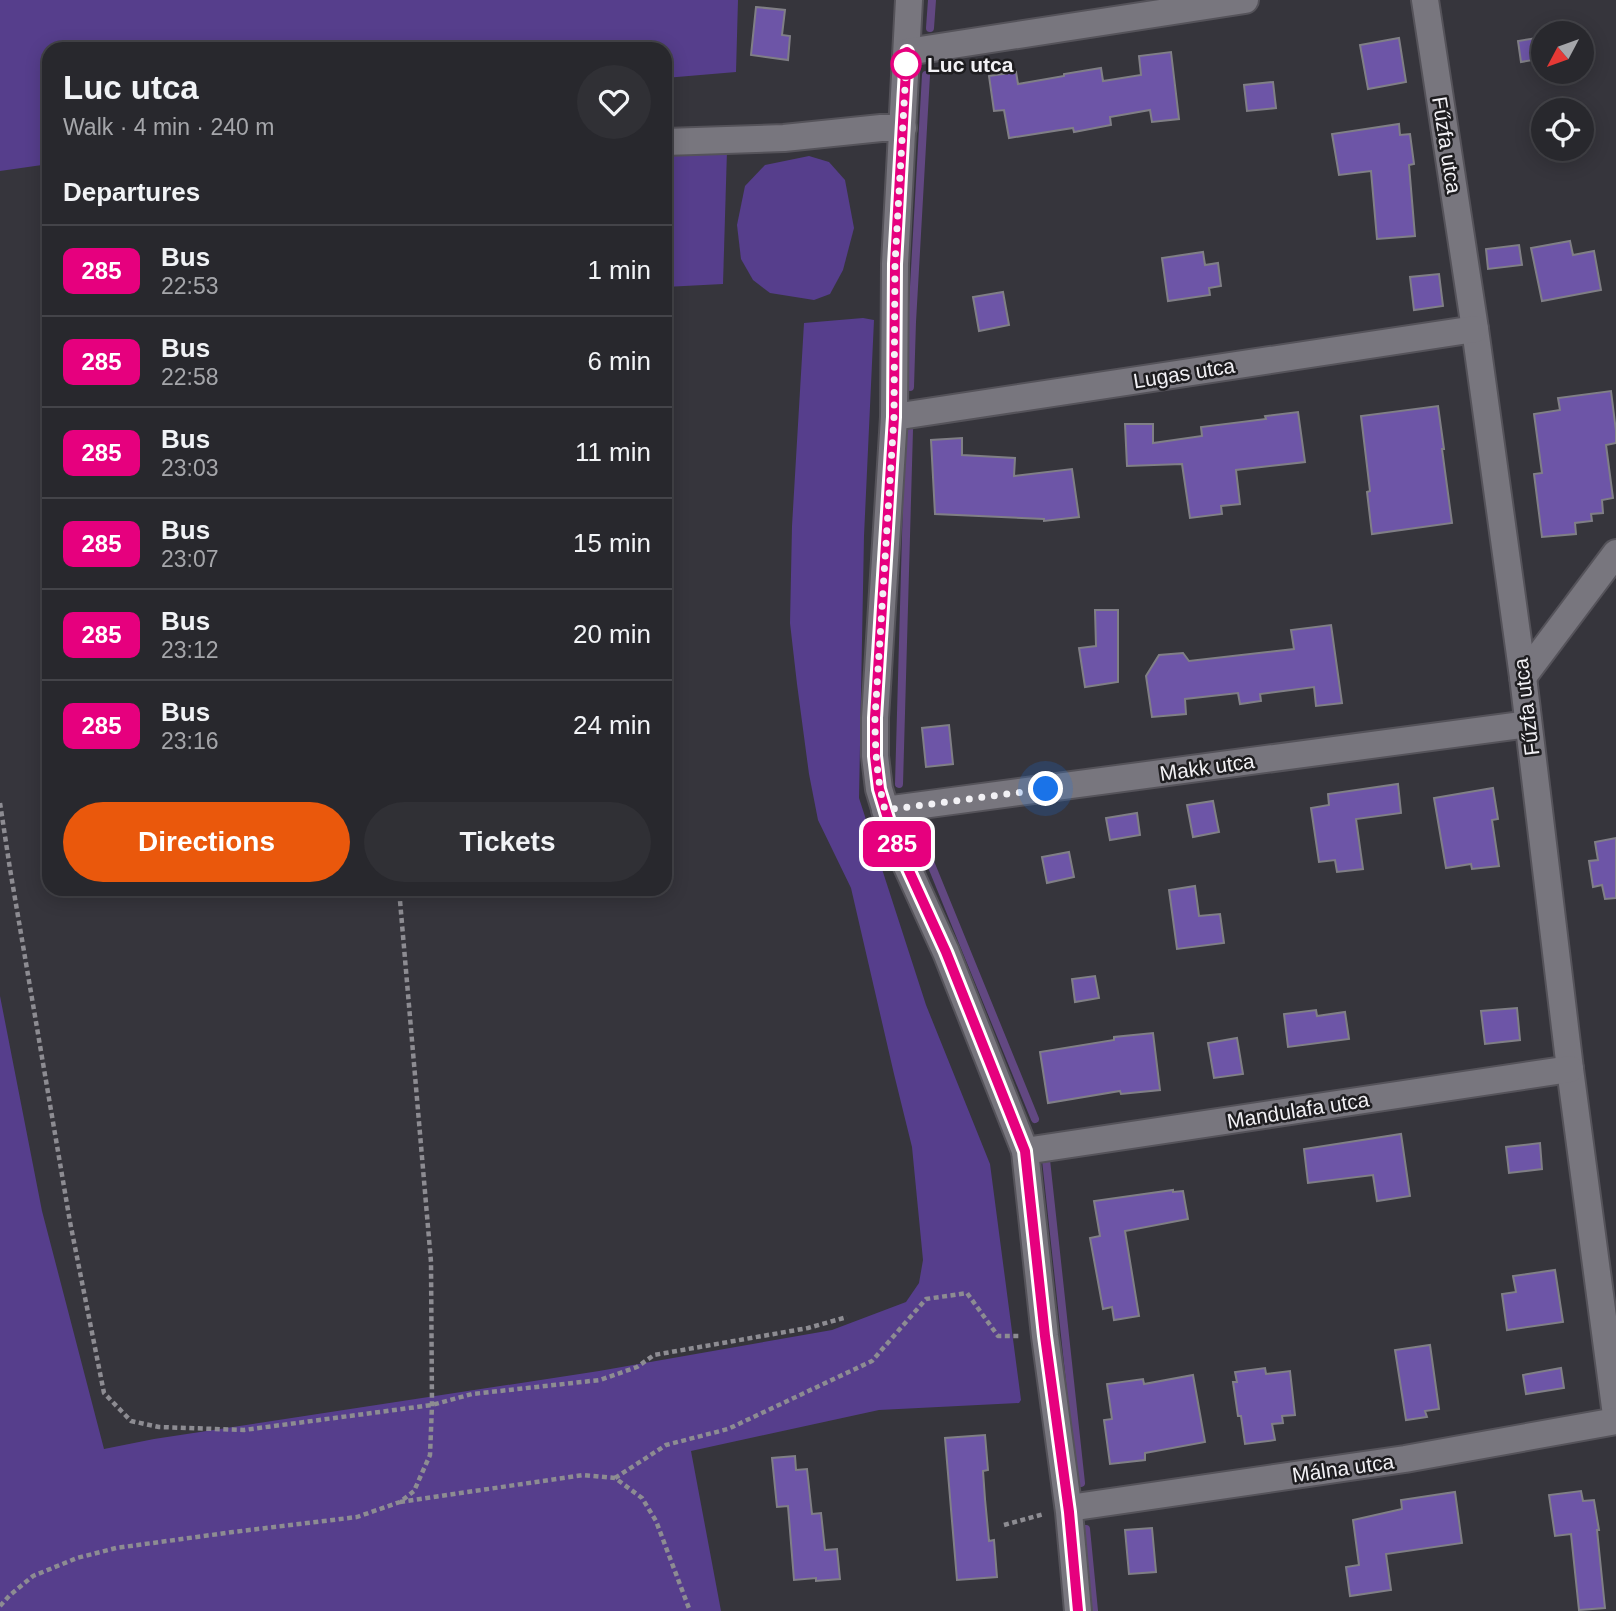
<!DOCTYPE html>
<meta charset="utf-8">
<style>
:root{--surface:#28282d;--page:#303035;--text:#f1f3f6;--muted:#a5a6aa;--line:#444449;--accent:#ea580c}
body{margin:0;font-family:Helvetica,sans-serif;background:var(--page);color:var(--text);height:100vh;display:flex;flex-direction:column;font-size:26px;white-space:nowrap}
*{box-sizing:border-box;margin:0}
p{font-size:23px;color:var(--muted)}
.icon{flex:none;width:38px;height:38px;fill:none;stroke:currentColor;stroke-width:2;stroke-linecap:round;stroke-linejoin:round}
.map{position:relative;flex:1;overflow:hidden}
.side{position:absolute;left:42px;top:42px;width:630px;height:854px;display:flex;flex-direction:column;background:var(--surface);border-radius:21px;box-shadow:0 4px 18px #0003,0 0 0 2px var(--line)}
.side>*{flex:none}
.badge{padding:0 14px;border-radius:10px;font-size:24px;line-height:46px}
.needle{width:46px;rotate:229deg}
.controls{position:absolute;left:1531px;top:21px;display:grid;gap:14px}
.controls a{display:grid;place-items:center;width:63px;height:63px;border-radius:50%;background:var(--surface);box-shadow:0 4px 18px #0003,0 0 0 2px var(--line);font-size:35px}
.you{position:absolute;width:35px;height:35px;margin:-18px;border:5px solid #fff;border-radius:50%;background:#1a73e8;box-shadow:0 0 0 10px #1a73e833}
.map>.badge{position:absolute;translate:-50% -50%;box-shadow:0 0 0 4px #fff}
h2{padding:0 21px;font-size:26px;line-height:63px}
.round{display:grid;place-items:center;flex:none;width:74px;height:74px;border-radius:37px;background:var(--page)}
.head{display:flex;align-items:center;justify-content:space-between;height:119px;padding:0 21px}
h1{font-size:33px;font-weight:700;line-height:52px}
.action{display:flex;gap:14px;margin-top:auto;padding:14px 21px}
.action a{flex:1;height:80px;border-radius:42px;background:var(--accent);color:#fff;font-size:28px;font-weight:700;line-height:80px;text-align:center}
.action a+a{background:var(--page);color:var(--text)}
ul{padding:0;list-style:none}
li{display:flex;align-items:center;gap:21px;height:91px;padding:0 21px;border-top:2px solid var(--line)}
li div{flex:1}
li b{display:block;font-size:26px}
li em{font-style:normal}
li .badge{min-width:77px;font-weight:700;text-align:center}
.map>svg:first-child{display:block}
.green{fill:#563e8c}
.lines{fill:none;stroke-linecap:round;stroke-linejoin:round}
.stream{stroke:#624882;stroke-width:8}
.building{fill:#6d55a7;stroke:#807f86;stroke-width:2}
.minor-casing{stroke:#55535a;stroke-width:30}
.path{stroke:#8d8c92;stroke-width:4.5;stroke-dasharray:5 3.5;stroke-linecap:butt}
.minor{stroke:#78767e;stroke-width:26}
.line-casing{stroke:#fff;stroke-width:16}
.line{stroke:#e6007e;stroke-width:10}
.walk{stroke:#f2f1f5;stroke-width:7;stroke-dasharray:0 12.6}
.stop-dot{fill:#fff;stroke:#e6007e;stroke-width:3.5}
.labels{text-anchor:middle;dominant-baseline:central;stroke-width:5;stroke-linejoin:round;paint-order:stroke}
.stop-label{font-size:21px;font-weight:bold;fill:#f2f1f5;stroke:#1e1d20;text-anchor:start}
.street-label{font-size:21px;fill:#f2f1f5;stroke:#1e1d20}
</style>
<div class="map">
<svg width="1616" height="1611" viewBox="0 0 1616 1611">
<rect width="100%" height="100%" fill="#36353c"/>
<g class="green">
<polygon points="0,0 738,0 736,72 665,78 665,49 49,49 49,164 0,171"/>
<polygon points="727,150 723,284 665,287 665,153"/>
<polygon points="809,156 829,162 845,180 854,228 843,270 830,294 814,300 770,293 753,280 741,259 737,225 745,186 765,165"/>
<polygon points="863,318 874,320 864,536 859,798 926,1005 990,1164 1021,1400 1019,1403 879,1410 691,1451 721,1611 0,1611 0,996 42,1211 104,1449 154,1439 599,1371 832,1330 906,1302 919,1283 923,1260 912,1147 894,1074 851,888 818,820 809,774 797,684 790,623 792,526 804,323"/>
</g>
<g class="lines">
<g class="stream">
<polyline points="930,28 932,0"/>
<polyline points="910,387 912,322 926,75"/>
<polyline points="899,784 909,430"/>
<polyline points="915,825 1035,1119"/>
<polyline points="1046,1160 1081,1483"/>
<polyline points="1086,1529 1094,1611"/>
</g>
</g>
<g class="building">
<polygon points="756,7 785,10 782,35 790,36 788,60 751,55"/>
<polygon points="1544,37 1544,58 1521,62 1518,41"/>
<polygon points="1399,38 1406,82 1368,89 1360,45"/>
<polygon points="1171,52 1179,119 1152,122 1150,110 1110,117 1111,125 1074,132 1073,128 1009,138 1004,110 994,111 989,76 1016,72 1018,84 1064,76 1064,74 1101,68 1103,81 1141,75 1139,56"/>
<polygon points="1273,82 1276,108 1247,111 1244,85"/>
<polygon points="1399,124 1400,135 1410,134 1414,164 1409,165 1415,236 1377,239 1371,171 1339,175 1332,134"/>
<polygon points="1570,241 1573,255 1594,251 1601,290 1542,301 1531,248"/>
<polygon points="1519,245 1522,265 1488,269 1486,249"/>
<polygon points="1203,252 1205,265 1218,263 1221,286 1209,288 1210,295 1168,301 1162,258"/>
<polygon points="1439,274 1443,306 1414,310 1410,277"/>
<polygon points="1003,292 1009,325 979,331 973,297"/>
<polygon points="1611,391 1616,431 1616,443 1606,445 1613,498 1602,500 1603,513 1591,514 1592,521 1575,523 1576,534 1542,537 1534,474 1542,473 1534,414 1560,410 1558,398"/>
<polygon points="1438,406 1444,449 1442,449 1452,523 1372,534 1367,492 1370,491 1361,416"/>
<polygon points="1298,412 1305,462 1236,470 1240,504 1221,506 1222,514 1190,518 1182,464 1127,466 1125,424 1153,424 1153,443 1202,436 1201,427 1266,419 1265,416"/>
<polygon points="962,438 962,455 1015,458 1014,476 1072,469 1079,517 1044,521 1044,519 935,514 931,440"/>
<polygon points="1095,610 1118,610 1118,682 1085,687 1079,648 1096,646"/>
<polygon points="1331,625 1342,703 1316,706 1314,687 1260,694 1261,701 1240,704 1238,693 1185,699 1186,714 1152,717 1146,676 1159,655 1183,653 1189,661 1294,649 1291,630"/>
<polygon points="949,725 953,764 926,767 922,728"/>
<polygon points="1398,784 1401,813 1356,819 1363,869 1337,872 1335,860 1319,862 1311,808 1329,805 1328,794"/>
<polygon points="1493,788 1498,819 1492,820 1499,866 1472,869 1471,864 1446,868 1434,798"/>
<polygon points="1213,801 1219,832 1193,837 1187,805"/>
<polygon points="1137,813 1140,835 1110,840 1106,818"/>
<polygon points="1616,838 1616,898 1605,899 1602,885 1593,887 1589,861 1598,860 1595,842"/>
<polygon points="1069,852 1074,877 1047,883 1042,857"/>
<polygon points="1195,886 1199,916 1220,914 1224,943 1177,949 1169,890"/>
<polygon points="1095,976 1099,998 1075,1002 1072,979"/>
<polygon points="1517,1008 1520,1040 1485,1044 1481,1011"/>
<polygon points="1316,1010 1317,1016 1345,1012 1349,1039 1288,1047 1284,1014"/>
<polygon points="1153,1033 1160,1090 1121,1094 1120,1091 1048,1103 1040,1052 1114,1040 1114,1037"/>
<polygon points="1237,1038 1243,1074 1214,1078 1208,1043"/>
<polygon points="1401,1134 1410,1196 1377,1201 1373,1175 1308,1183 1304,1149"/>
<polygon points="1540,1143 1542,1169 1509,1173 1506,1147"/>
<polygon points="1173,1190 1173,1192 1183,1191 1188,1219 1125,1231 1139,1316 1114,1320 1112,1307 1103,1309 1090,1238 1100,1236 1094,1201"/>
<polygon points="1555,1270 1563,1322 1507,1330 1502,1294 1516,1292 1513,1276"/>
<polygon points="1430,1345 1439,1409 1425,1411 1427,1417 1406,1420 1395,1350"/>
<polygon points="1265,1368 1266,1374 1290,1371 1295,1415 1282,1416 1283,1423 1272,1424 1275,1440 1245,1444 1241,1416 1238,1416 1233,1382 1237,1382 1235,1372"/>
<polygon points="1561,1368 1564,1388 1526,1394 1523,1375"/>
<polygon points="1193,1375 1205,1442 1145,1453 1145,1460 1110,1464 1104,1420 1112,1419 1107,1384 1143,1379 1144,1384"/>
<polygon points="985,1435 988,1470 983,1471 985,1499 989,1541 994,1540 997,1577 957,1580 945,1438"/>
<polygon points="795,1456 796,1470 807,1469 812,1514 821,1513 825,1550 837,1549 840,1579 816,1581 816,1578 794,1580 788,1506 777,1507 772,1458"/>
<polygon points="1581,1491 1583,1501 1594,1500 1599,1530 1597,1530 1605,1608 1579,1610 1571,1534 1555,1536 1549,1495"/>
<polygon points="1455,1492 1462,1543 1386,1554 1391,1590 1350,1596 1346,1567 1359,1565 1353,1520 1402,1509 1401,1500"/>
<polygon points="1152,1528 1156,1572 1129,1574 1125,1530"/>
</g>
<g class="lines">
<g class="minor-casing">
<g id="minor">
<polyline points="909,0 895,264 894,417 875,718 875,756 879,789 894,838 946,952 1025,1151 1045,1336 1069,1512 1078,1611"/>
<polyline points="1425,0 1475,329 1523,677 1570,1069 1616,1415"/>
<polyline points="907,52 1245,0"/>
<polyline points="665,142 784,138 881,128 903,128"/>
<polyline points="894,417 1475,329"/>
<polyline points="1523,677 1616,553"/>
<polyline points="885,810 1528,724"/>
<polyline points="1025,1151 1570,1069"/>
<polyline points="1069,1508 1405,1459 1616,1421"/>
</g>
</g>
<g class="path">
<polyline points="0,803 10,869 70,1222 104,1393 131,1421 159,1427 244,1430 432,1405 472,1394 600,1380 637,1367 654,1355 808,1328 847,1317"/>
<polyline points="615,1478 666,1445 728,1429 872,1361 926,1299 967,1293 998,1336 1019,1336"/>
<polyline points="400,1502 583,1475 615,1478 642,1498 656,1521 690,1611"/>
<polyline points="1004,1525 1044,1514"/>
<polyline points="0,1606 10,1595 33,1576 77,1558 116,1548 233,1532 357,1517 400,1502 414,1491 430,1455 432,1405 431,1262 399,889"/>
</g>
<use href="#minor" class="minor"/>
</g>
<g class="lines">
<g class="line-casing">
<polyline id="line" points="907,52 895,264 894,417 875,718 875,756 879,789 894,838 946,952 1025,1151 1045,1336 1069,1512 1078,1611"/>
</g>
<use href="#line" class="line"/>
<path class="walk" d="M906,64L907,52L895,264L894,417L875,718C875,750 877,780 885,810L1046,789"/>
</g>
<circle class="stop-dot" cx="906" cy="64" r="14"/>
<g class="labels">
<g class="stop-label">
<text x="927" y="64">Luc utca</text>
</g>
<g class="street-label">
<text transform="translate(1447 145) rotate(81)">Fűzfa utca</text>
<text transform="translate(1184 373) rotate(-9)">Lugas utca</text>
<text transform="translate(1526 707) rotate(-97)">Fűzfa utca</text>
<text transform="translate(1207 767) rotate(-8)">Makk utca</text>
<text transform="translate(1298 1110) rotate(-9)">Mandulafa utca</text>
<text transform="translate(1343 1468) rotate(-8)">Málna utca</text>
</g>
</g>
</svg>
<div class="controls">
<a><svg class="needle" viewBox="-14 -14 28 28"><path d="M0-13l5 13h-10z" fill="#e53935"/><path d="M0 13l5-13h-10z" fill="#a5a6aa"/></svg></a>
<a><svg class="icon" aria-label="locate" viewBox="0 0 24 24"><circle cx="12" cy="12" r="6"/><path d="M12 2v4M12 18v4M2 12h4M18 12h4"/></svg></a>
</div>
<div class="you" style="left:1046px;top:789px"></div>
<b class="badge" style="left:897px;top:844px;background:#e6007e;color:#fff">285</b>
<section class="side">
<div class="head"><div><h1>Luc utca</h1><p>Walk · 4 min · 240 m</p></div><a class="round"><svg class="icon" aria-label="heart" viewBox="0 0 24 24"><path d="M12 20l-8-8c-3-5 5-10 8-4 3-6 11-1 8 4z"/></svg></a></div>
<h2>Departures</h2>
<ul>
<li><span class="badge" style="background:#e6007e;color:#fff">285</span><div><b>Bus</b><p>22:53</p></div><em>1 min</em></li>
<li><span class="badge" style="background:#e6007e;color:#fff">285</span><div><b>Bus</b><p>22:58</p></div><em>6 min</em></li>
<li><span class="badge" style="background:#e6007e;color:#fff">285</span><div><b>Bus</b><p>23:03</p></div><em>11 min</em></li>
<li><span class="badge" style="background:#e6007e;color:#fff">285</span><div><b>Bus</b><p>23:07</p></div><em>15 min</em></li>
<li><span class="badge" style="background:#e6007e;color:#fff">285</span><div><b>Bus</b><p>23:12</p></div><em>20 min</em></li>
<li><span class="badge" style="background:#e6007e;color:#fff">285</span><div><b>Bus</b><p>23:16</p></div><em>24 min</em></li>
</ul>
<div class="action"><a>Directions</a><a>Tickets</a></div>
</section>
</div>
